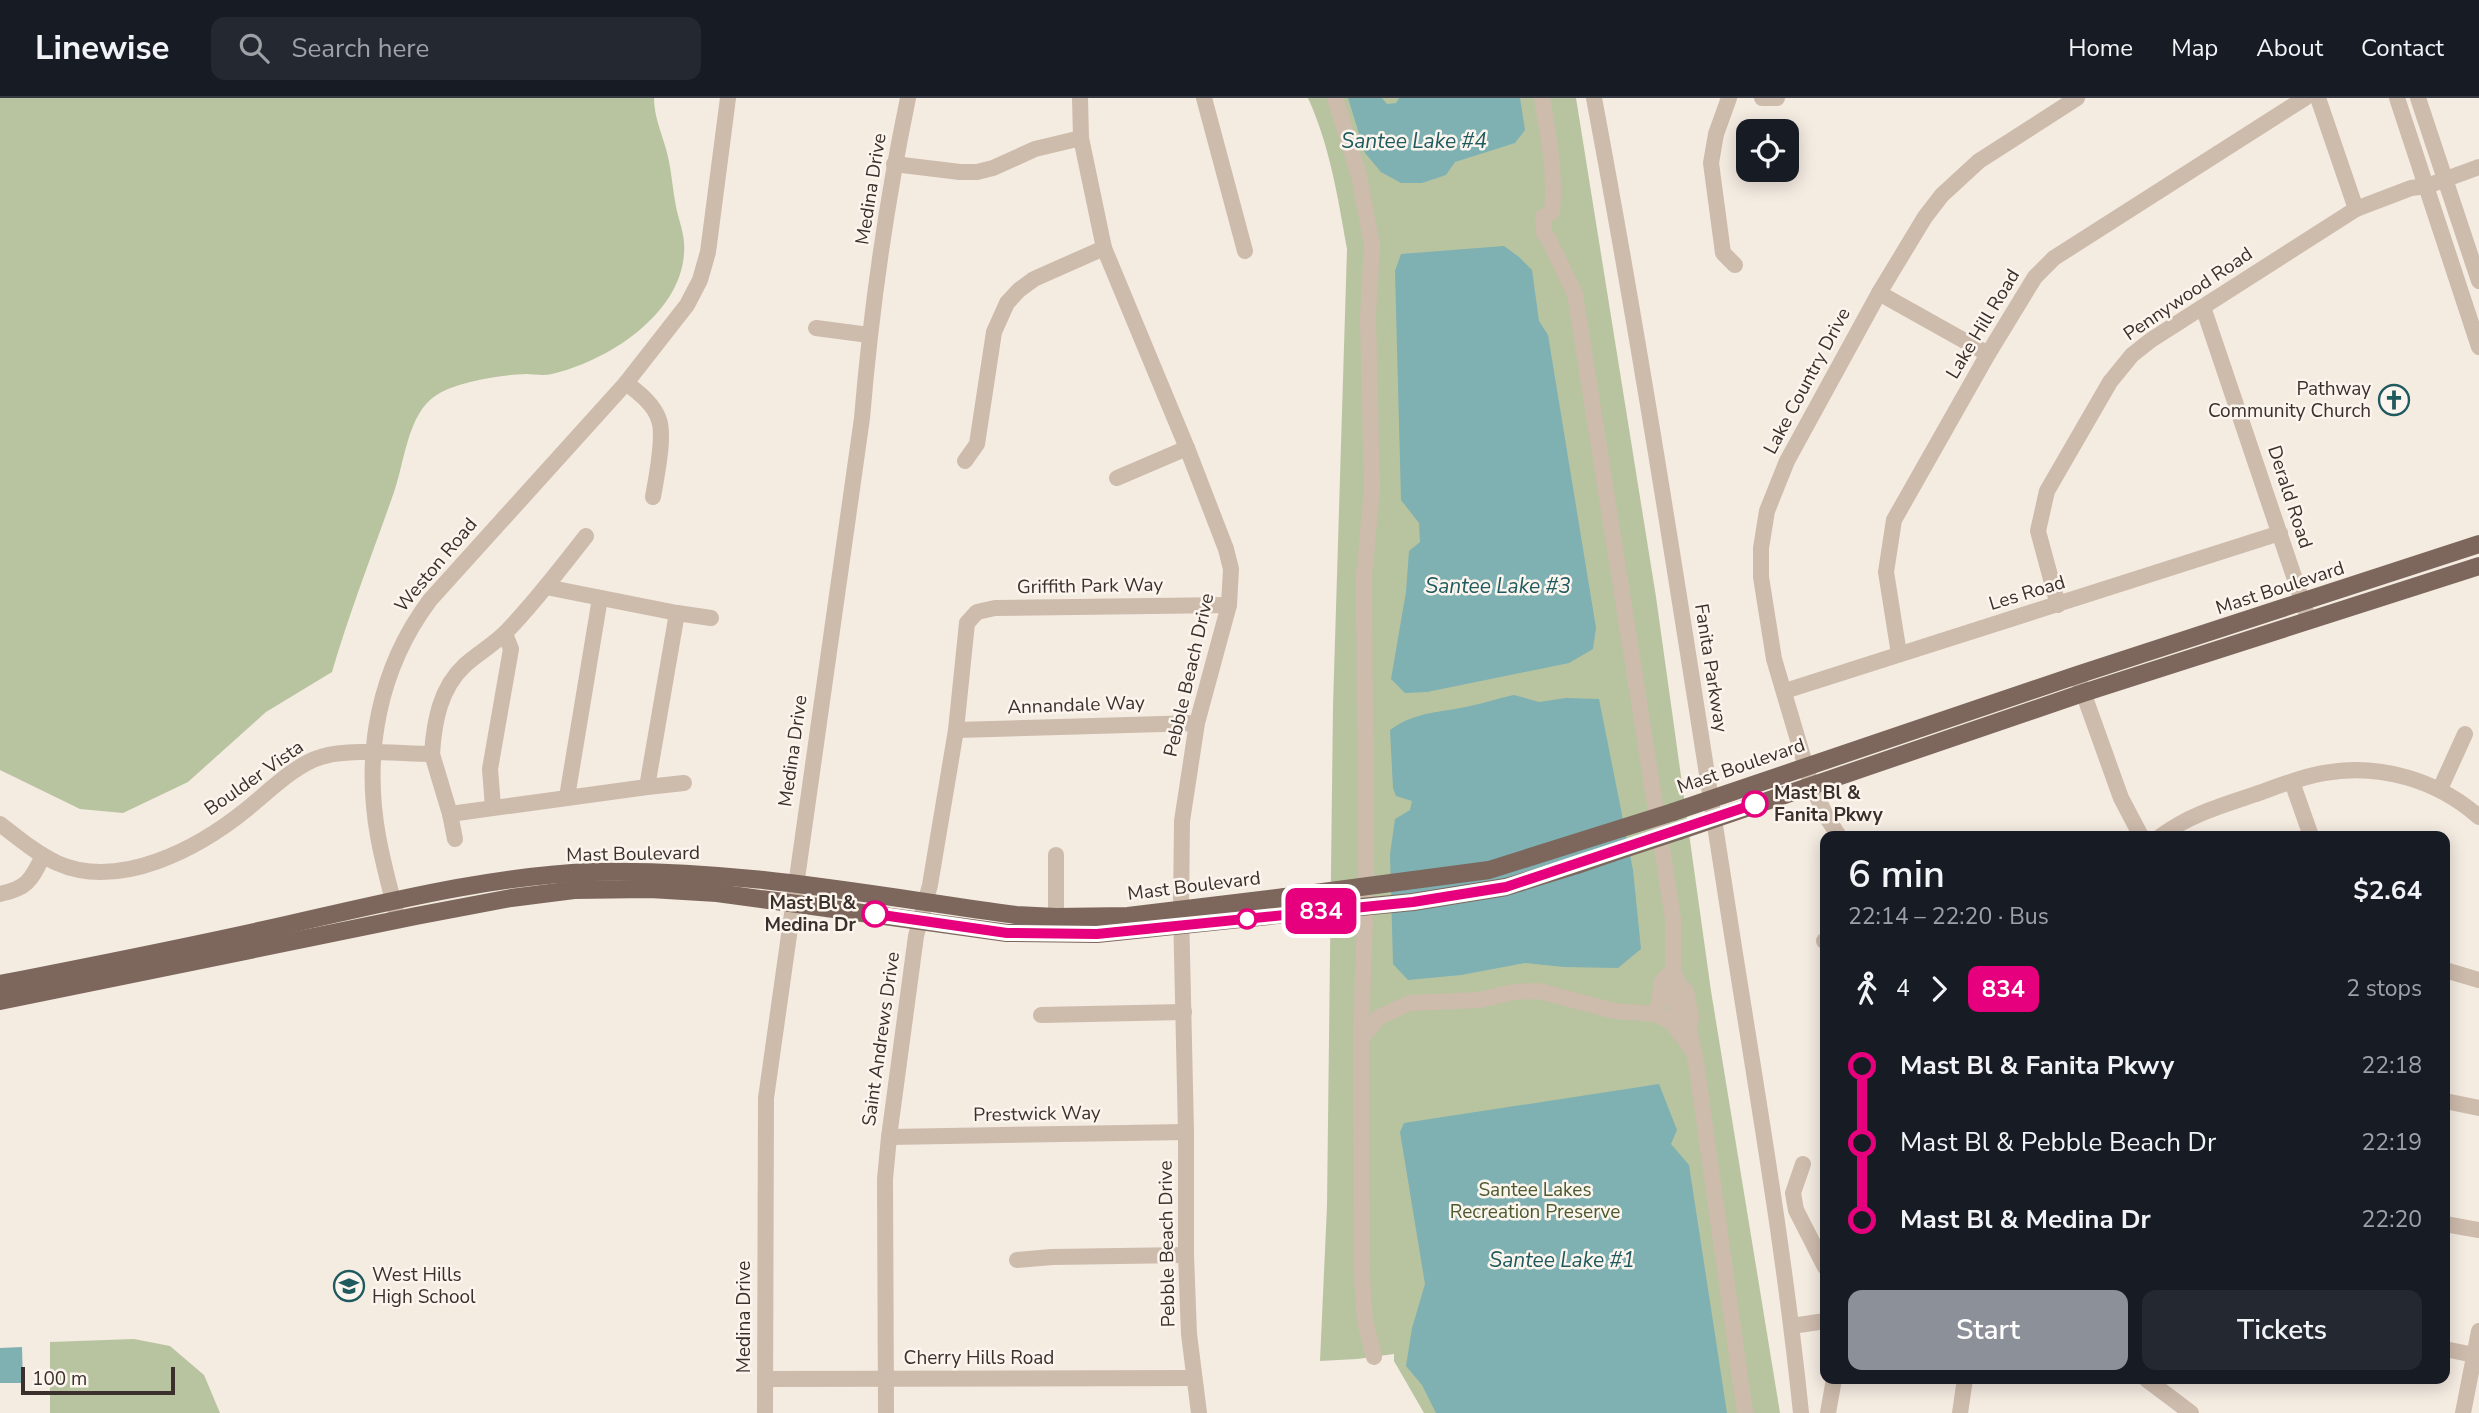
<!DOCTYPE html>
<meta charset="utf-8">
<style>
:root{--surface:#171b24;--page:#242831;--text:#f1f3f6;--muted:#9ea1a6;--line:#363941;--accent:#8c9099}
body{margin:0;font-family:"Nunito Sans",sans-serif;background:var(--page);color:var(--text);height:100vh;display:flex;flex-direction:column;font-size:26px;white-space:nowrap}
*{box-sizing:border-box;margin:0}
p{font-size:23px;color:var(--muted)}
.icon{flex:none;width:38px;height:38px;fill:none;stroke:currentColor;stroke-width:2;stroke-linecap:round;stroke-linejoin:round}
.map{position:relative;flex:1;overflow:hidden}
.panel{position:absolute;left:1820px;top:733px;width:630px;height:553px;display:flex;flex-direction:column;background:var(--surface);border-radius:14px;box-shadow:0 4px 18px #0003}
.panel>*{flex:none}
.badge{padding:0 14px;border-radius:10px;font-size:24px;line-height:46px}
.buttons{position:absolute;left:1736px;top:21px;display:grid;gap:14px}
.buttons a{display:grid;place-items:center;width:63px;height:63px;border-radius:14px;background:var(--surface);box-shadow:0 4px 18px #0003;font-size:35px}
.scale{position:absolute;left:21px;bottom:18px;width:154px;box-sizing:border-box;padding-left:7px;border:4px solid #3b302b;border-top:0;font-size:19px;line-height:24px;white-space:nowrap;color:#3b302b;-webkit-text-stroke:5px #fbf5ee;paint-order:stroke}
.map>.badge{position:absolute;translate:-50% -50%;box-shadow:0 0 0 4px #fff}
.legs{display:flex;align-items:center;gap:10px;height:77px;padding:0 28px;font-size:23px}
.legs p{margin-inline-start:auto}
.overview{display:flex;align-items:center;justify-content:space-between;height:119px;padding:0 28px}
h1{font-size:38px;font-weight:600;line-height:52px}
.primary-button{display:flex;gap:14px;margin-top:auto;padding:14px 28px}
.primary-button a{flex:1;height:80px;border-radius:14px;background:var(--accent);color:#fff;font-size:28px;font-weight:600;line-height:80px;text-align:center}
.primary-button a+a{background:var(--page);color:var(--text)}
ul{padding:0 28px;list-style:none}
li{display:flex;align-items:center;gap:24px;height:77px;font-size:26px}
li i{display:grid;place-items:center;width:10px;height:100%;margin:0 9px;background:currentColor}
li i::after{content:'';width:18px;height:18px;margin:-9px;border:5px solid;border-radius:50%;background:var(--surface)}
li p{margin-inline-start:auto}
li:first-child i{background:linear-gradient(#0000 50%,currentColor 0)}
li:last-child i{background:linear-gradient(currentColor 50%,#0000 0)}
header{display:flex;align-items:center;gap:42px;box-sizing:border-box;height:98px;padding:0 35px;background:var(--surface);border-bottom:2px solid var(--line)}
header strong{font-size:33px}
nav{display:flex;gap:38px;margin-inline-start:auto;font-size:24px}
.search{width:490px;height:63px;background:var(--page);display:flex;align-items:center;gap:18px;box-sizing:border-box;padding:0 24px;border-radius:14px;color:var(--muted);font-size:26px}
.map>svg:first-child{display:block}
.green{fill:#b8c4a0}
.water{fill:#7fb0b2}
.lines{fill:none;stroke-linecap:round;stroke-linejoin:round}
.minor{stroke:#cdbbac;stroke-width:16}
.major{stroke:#7d675c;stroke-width:18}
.major-bridge{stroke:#7d675c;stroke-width:18}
.line-1-casing{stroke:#fff;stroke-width:16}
.line-1{stroke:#e6007e;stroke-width:10}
.stop-1-dot{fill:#fff;stroke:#e6007e;stroke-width:3.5}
.labels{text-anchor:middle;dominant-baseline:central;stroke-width:5;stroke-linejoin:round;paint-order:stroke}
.street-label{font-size:19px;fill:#3b302b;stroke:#fbf5ee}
.poi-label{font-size:19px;fill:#3b302b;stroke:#fbf5ee;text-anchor:end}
.stop-label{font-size:19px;font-weight:bold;fill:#3b302b;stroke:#fbf5ee;text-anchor:start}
.park-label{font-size:19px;fill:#4a5a2e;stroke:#fbf5ee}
.water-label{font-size:21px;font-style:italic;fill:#1f5a5e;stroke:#fbf5ee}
</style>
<header>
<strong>Linewise</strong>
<div class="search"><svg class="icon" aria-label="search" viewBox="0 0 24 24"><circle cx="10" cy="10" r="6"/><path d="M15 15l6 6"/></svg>Search here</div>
<nav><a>Home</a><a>Map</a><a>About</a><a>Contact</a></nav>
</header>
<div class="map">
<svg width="2479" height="1315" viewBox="0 0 2479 1315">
<rect width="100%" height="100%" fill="#f4ebe1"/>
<g class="green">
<path d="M0,0H654C654,18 661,33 666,51C671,68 672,86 675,103C677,117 683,131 684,144C689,212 609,263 552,276C543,278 534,276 526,276C500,277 449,284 430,302C407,323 404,366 394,394C373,454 350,513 332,574L266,614L188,684L123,715L80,711L0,672Z"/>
<path d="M1308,0H1576L1656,499L1711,893L1780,1315H1424L1394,1263V1256L1357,1261L1320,1263L1327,1108L1333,608L1347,151C1338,100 1330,48 1308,0Z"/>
<polygon points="134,1241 170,1248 204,1277 220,1315 50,1315 50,1244"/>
</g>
<g class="water">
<polygon points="1348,0 1382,0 1387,6 1396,5 1399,0 1520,0 1525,32 1515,45 1455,64 1446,77 1422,85 1401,85 1381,74 1365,55"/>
<polygon points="1504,148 1519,159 1532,172 1539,223 1548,237 1596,530 1593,551 1569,565 1427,594 1405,595 1391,581 1406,494 1409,453 1420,444 1419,425 1401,402 1395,173 1401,156"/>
<path d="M1514,597L1539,604L1566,600L1599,601L1633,772L1641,851L1618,870L1564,869L1525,865L1461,877L1408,882L1393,866L1390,756L1395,721L1410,712L1412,703L1396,698L1393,690L1390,632C1416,613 1440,615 1470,608C1485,605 1499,600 1514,597Z"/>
<polygon points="1659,986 1677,1032 1671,1046 1689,1067 1727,1315 1436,1315 1422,1287 1406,1268 1412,1230 1425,1186 1400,1034 1404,1025"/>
<polygon points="22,1249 23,1285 0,1285 0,1250"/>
</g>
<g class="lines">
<g class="minor">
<polyline points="1080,0 1081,40 1104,150 1187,350 1226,451 1231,471 1229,507 1197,625 1182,723 1181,811 1186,1034 1186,1157 1189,1236 1199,1315"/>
<polyline points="1204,0 1245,153"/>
<polyline points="1335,0 1359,78 1372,147 1368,219 1372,391 1364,478 1366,785 1361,941"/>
<path d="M1542,0C1548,37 1556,76 1552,114L1543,119L1544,135L1548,140L1575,196L1673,821V872L1679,887L1686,893L1691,920L1689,931L1696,964L1745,1315"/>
<path d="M1594,0C1643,261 1683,523 1724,785C1751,962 1783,1138 1801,1315"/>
<polyline points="1729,0 1716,36 1711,65 1723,155 1735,167"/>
<polyline points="1762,0 1777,0"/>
<polyline points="2318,0 2356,111"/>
<polyline points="2397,0 2479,249"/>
<polyline points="2418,0 2479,183"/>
<polyline points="894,66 960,74 977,74 993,70 1035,51 1081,40"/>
<polyline points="1879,195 1988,256"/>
<polyline points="2203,209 2309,523"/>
<polyline points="816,230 869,237"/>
<path d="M626,285C639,295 654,306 659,322C665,339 656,381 653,399"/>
<polyline points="965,363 977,346 994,234 1007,205 1019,192 1034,181 1104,150"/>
<polyline points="1117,380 1187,350"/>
<polyline points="2058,507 2038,433 2047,393 2110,284 2132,257 2151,242 2356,111 2411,90 2427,88 2479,69"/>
<polyline points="677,515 711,520"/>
<polyline points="1899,556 1886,474 1894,422 1988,256 2035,179 2054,160 2305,0"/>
<polyline points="2079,583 2121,700 2141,738"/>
<polyline points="1785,593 2280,435"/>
<polyline points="956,632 1197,625"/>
<polyline points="432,656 450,716 647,689 677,515 546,489"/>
<polyline points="2292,684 2311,738"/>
<polyline points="647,689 684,685"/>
<polyline points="2440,691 2465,636"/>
<polyline points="567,699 600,500"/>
<polyline points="493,709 490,671 511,551 505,536"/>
<polyline points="450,716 455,741"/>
<path d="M0,726C18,740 36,755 57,765C120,793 199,750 247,711C268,694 296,666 321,659C351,650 400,656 432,656C434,624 440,590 465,567C478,555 495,546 507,533C536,503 561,470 586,438"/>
<polyline points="1839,738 1827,720 1811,686 1774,561 1761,479 1761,450 1767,413 1787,363 1879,195 1925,119 1942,97 1979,63 2077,0"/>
<path d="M2161,738C2189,717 2220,708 2253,697C2276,689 2300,679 2324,675C2380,665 2437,682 2479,719"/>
<polyline points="1056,757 1056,819"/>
<path d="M0,796C28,790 31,782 43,758"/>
<path d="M398,822C391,794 383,766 378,738C363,654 379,570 430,502L626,285L687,207L700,182L708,154L728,0"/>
<polyline points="1824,843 1825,843"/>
<polyline points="2445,872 2479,882"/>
<polyline points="1679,887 1674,899 1677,920 1688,930"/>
<polyline points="1657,916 1672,925 1691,950"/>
<polyline points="1041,917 1184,914"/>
<polyline points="2445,1003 2479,1010"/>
<polyline points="889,1039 1186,1034"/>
<polyline points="1803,1066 1793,1095 1796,1112 1825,1169"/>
<polyline points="2445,1126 2479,1132"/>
<polyline points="1017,1162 1052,1159 1186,1157"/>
<polyline points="1792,1228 1825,1223"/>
<polyline points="2445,1251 2474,1257"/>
<polyline points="1374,1259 1365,1223 1362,1179 1361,941 1379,919 1410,905 1480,902 1513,894 1539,893 1614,913 1657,916 1662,883 1673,872"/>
<polyline points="765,1281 1194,1280"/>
<polyline points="2146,1281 2191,1315"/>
<path d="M765,1315L766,1000L862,320C871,212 886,106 908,0"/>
<polyline points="886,1315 885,1081 889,1039 916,838 930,787 956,632 967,525 977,514 995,510 1229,507"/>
<polyline points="1828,1315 1834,1281"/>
<polyline points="1960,1315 1965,1281"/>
<polyline points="2463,1315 2479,1233"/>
</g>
<g class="major">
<polyline points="1673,714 2077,577 2479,446"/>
<polyline points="1679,733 2083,595 2479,468"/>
<polyline points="1577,767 1612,755"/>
<path d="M0,886C97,867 194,848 290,826C388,804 491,778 591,774C735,770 875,798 1016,817L1056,819L1128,818L1285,799"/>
<polyline points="0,903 416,818 511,800 574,792 650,791 717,795 1007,835 1097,836 1287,816"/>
</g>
<g class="major-bridge">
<polyline points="1612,755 1679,733"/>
<polyline points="1285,799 1489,772 1673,714"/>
<polyline points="1287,816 1413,804 1506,789 1577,767"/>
</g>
</g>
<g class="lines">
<g class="line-1-casing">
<polyline id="line-1" points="875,816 1007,835 1097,836 1413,804 1506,789 1755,706"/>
</g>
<use href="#line-1" class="line-1"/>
</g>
<defs>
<g id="church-ring" transform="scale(1.575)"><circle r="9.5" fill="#fbf5ee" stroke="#1f5a5e" stroke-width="1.5"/><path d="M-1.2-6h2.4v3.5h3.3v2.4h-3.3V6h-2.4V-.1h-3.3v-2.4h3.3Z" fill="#1f5a5e"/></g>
<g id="school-ring" transform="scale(1.575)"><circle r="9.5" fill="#fbf5ee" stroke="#1f5a5e" stroke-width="1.5"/><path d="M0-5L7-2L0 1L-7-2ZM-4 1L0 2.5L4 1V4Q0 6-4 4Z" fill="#1f5a5e"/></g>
</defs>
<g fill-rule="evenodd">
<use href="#church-ring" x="2394" y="302"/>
<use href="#school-ring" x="349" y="1188"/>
</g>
<g class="stop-1-dot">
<circle cx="1755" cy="706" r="12"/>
<circle cx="875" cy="816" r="12"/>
<circle cx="1247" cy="821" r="9"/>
</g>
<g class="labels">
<g class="street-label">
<text transform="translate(871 91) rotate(-81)">Medina Drive</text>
<text transform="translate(2188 196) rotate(-34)">Pennywood Road</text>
<text transform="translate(1983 226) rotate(-59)">Lake Hill Road</text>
<text transform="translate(1807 283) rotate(-62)">Lake Country Drive</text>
<text transform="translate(2290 399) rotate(72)">Derald Road</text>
<text transform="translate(436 467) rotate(-50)">Weston Road</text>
<text transform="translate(1090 488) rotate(-1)">Griffith Park Way</text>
<text transform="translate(2280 490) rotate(-18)">Mast Boulevard</text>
<text transform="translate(2027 495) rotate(-17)">Les Road</text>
<text transform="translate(1711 570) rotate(81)">Fanita Parkway</text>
<text transform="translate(1189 577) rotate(-77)">Pebble Beach Drive</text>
<text transform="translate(1076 607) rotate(-2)">Annandale Way</text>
<text transform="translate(793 653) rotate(-82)">Medina Drive</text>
<text transform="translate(1741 668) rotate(-19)">Mast Boulevard</text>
<text transform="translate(254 680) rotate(-35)">Boulder Vista</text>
<text transform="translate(633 756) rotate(-1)">Mast Boulevard</text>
<text transform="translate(1194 788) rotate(-7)">Mast Boulevard</text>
<text transform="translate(881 941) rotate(-82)">Saint Andrews Drive</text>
<text transform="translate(1037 1016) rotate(-1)">Prestwick Way</text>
<text transform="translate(1167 1146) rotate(-91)">Pebble Beach Drive</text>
<text transform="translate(744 1219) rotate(-90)">Medina Drive</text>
<text x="979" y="1260">Cherry Hills Road</text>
</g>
<g class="poi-label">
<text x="2371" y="291">Pathway<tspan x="2371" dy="22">Community Church</tspan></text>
<text x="372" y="1177" text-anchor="start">West Hills<tspan x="372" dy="22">High School</tspan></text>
</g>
<g class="stop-label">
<text x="1774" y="695">Mast Bl &amp;<tspan x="1774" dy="22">Fanita Pkwy</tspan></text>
<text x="856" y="805" text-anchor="end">Mast Bl &amp;<tspan x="856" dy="22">Medina Dr</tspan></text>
</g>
<g class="park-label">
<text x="1535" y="1092">Santee Lakes<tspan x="1535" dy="22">Recreation Preserve</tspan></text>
</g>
<g class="water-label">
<text x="1414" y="43">Santee Lake #4</text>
<text x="1498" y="488">Santee Lake #3</text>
<text x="1562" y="1162">Santee Lake #1</text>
</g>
</g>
</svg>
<div class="buttons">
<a><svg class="icon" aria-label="locate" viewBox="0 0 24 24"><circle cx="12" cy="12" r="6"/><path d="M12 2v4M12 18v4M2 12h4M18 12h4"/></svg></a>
</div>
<div class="scale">100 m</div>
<b class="badge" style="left:1321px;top:813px;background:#e6007e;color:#fff">834</b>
<section class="panel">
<div class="overview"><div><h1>6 min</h1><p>22:14 – 22:20 · Bus</p></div><b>$2.64</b></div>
<div class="legs"><svg class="icon" aria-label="walk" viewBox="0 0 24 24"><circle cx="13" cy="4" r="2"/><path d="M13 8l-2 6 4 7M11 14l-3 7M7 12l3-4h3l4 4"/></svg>4<svg class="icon" aria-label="forward" viewBox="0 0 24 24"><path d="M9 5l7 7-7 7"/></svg><b class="badge" style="background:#e6007e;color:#fff">834</b><p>2 stops</p></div>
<ul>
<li><i style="color:#e6007e"></i><b>Mast Bl &amp; Fanita Pkwy</b><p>22:18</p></li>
<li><i style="color:#e6007e"></i><span>Mast Bl &amp; Pebble Beach Dr</span><p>22:19</p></li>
<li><i style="color:#e6007e"></i><b>Mast Bl &amp; Medina Dr</b><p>22:20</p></li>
</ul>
<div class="primary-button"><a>Start</a><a>Tickets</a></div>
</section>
</div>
